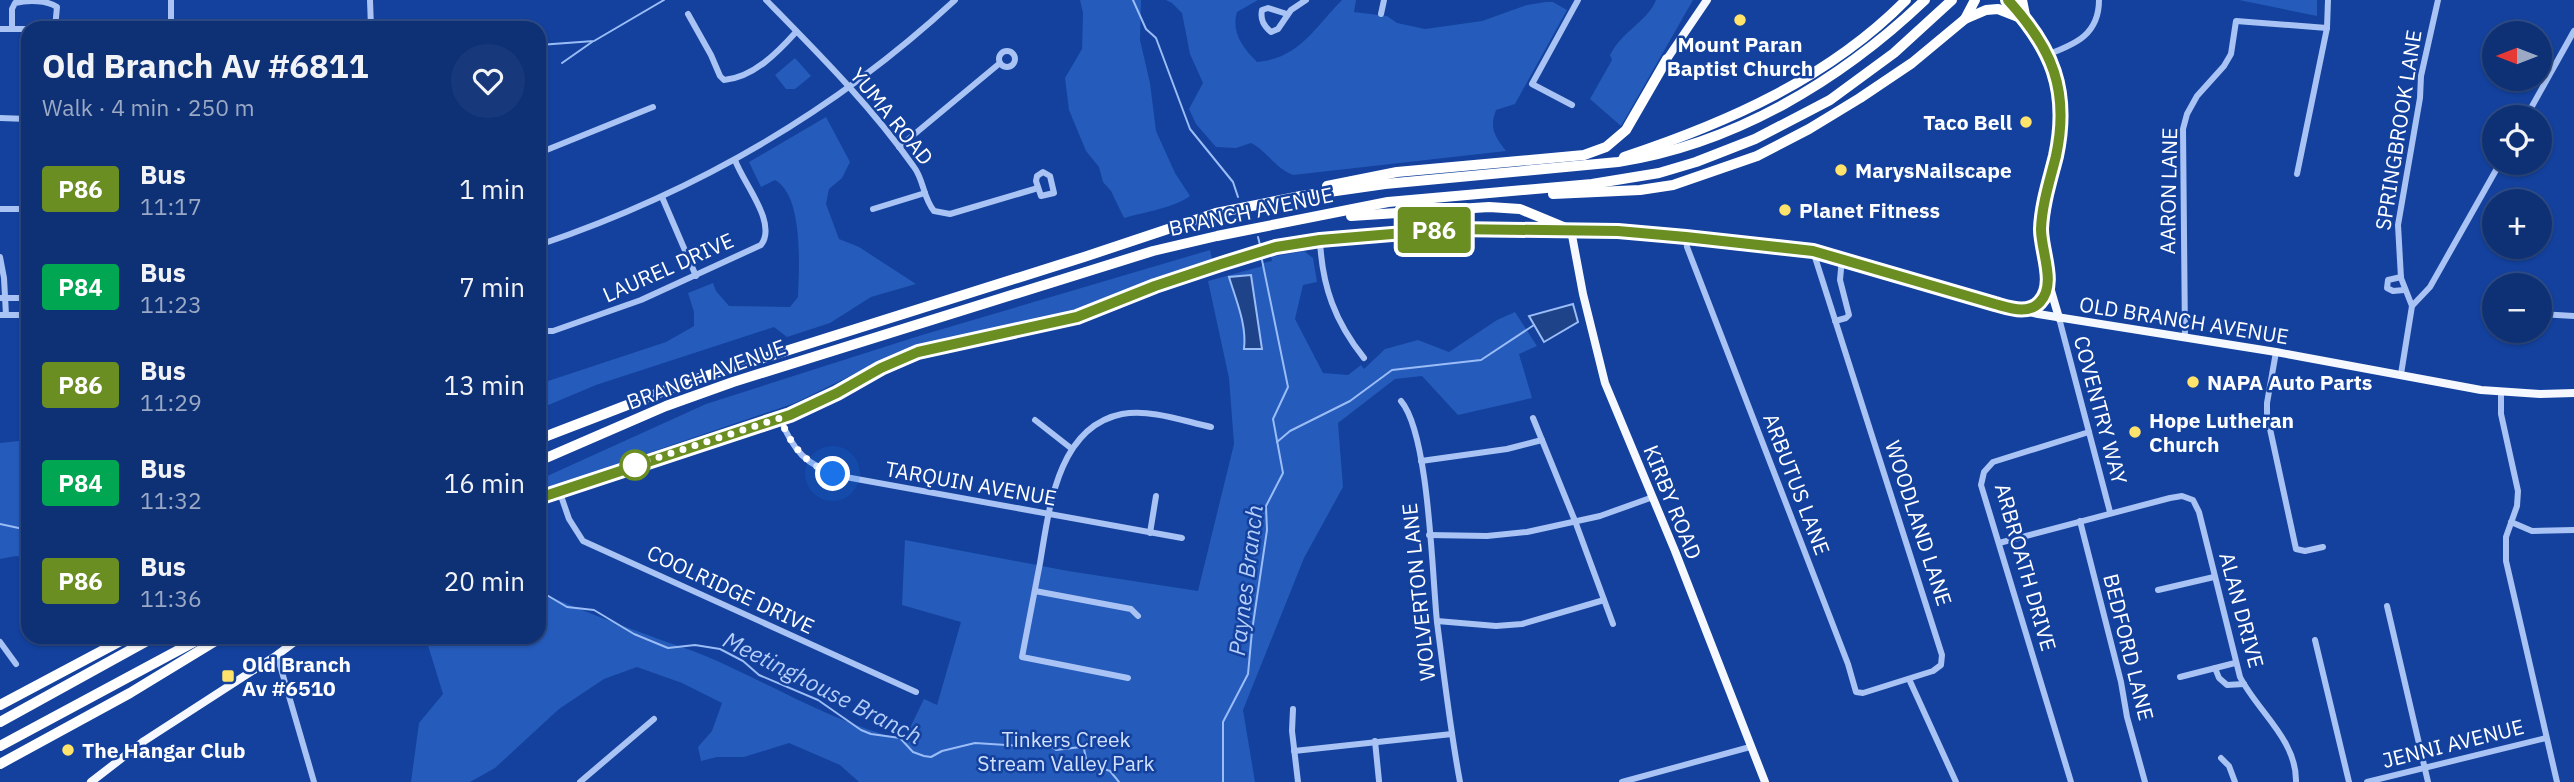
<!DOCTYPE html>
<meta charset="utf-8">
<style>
:root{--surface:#0e3176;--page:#17397b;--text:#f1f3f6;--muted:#9ba9c5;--line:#2e4c88}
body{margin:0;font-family:"IBM Plex Sans",sans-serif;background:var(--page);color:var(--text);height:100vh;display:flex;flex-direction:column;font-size:26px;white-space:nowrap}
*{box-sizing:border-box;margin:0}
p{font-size:23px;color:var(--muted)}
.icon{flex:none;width:38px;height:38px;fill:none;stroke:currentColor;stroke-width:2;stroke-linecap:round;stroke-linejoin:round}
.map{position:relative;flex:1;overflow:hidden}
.side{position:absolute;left:21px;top:21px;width:525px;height:623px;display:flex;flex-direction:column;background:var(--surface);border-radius:21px;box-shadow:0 2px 5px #0004,0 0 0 2px var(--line)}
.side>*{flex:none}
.badge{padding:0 14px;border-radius:5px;font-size:24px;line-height:46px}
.needle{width:46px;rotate:270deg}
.controls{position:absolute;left:2482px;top:21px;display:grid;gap:14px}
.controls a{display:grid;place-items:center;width:70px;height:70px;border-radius:50%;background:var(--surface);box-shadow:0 2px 5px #0004,0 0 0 2px var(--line);font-size:35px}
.you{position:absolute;width:35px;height:35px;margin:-18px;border:5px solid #fff;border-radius:50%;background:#1a73e8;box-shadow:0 0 0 10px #1a73e833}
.map>.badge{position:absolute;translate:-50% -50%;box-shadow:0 0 0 4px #fff}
.round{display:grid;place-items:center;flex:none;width:74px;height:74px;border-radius:37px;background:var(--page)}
.headline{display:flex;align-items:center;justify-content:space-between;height:119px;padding:0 21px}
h1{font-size:33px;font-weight:800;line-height:52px}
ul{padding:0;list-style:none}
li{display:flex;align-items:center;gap:21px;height:98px;padding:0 21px}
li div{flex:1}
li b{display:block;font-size:26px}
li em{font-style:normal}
li .badge{min-width:77px;font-weight:700;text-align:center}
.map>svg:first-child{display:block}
.green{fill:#255bbb}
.water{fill:#1f4388;stroke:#9abcf7;stroke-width:2}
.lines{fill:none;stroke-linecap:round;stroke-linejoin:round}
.stream{stroke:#9abcf7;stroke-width:2}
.minor{stroke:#a8c3f4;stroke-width:6}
.major{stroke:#f5f8ff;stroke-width:8}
.highway{stroke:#fff;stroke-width:10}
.line-casing{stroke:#fff;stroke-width:16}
.line{stroke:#6b8e23;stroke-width:10}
.walk{stroke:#fff;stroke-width:7;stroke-dasharray:0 12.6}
.poi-dot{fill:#ffe36b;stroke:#13419d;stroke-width:2.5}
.stop-dot{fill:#fff;stroke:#6b8e23;stroke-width:3.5}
.labels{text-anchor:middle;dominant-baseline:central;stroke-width:5;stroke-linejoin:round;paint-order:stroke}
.poi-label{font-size:21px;font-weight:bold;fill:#fff;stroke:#13419d;text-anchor:start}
.street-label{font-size:21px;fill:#fff;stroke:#13419d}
.park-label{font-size:21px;fill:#d1e1fd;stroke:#13419d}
.water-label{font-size:23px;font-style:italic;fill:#b5cefa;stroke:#13419d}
</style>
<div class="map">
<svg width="2574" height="782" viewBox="0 0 2574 782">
<rect width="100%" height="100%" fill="#13419d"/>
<g class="green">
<path d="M1080,0H1141L1140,40L1150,83L1156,131L1175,173L1190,196C1173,208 1145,212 1124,218L1111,191L1103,182L1099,167L1086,151L1069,110L1065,78L1082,49L1083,13Z"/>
<path d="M1166,0H1258L1237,12C1231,33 1243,48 1257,62C1300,58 1314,28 1342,0H1356L1354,12L1387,16L1397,23L1425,29L1482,21L1527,5L1546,2H1553L1567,10L1515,104L1496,110C1489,129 1495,136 1506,151L1293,175C1275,168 1268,152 1251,143L1236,148L1216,147L1196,124L1189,109L1203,83L1190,54L1182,13L1172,3Z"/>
<path d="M1656,0H1693L1621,126L1590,99L1612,60L1610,55C1622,31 1648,21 1656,0Z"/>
<polygon points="2239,0 2317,0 2317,16"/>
<polygon points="795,58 811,76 795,89 786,89 775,75"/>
<path d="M826,117L850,162L842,178L829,189L826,204L839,239L859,247L916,284L871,297L830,323L787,337L774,327L596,385L539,409V384L666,342L694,326V312L688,293L713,283L716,291L729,306L790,307L798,297C799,268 804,196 775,180L761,187L749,162Z"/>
<polygon points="1210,250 1212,259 1073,311 933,342 899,352 795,403 549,487 545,477 706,404 922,335"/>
<path d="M1304,251L1313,258L1317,282L1303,285L1295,319L1323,373L1348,375L1361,365L1364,369L1385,349L1418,340L1449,352L1497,320L1515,312L1537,346L1519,354L1532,398L1458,415L1422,376L1395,379L1338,423L1343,487L1304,558L1243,710L1255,782H859L840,765L789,743L744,757H717L701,761L698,747L712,731L722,703L682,683L637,667L604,679L559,709L495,768L470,782H411L419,723L443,694L427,642L424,637H539V592C576,608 614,623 653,637C671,644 690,649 708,657C775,686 832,722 904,740L924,699L937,705L961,622L902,605L905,540L1068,571L1198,591L1234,444L1229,378L1208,281L1263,266V263L1272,261L1271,257Z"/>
<polygon points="28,440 28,558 16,556 0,559 0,443"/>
</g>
<g class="water">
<path d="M1251,275L1262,349H1244C1247,325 1236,300 1229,277Z"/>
<polygon points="1573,304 1578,322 1544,342 1529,316"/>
</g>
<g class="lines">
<g class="stream">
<polyline points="1133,0 1146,29 1156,38 1190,129 1233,182 1238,197"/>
<polyline points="539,45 594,41 664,0"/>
<polyline points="562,63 592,42"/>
<polyline points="1258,237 1260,245"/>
<polyline points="1277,442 1290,431 1350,401 1392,370 1481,360 1534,325"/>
<polyline points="0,524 28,530"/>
<polyline points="539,594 545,594 567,607 594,610 634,634 668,648 695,645 720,649 743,661 759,675 818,700 861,730 871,734 900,738 913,752 924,756 931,757 942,751 975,743 1020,746 1034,735 1056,750 1081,747 1084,749 1087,763 1110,771 1119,782"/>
<polyline points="1223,782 1223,722 1248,674 1252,631 1267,530 1266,506 1283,473 1273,419 1288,387 1262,260"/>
</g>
<g class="minor">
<polyline points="171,0 171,28"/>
<polyline points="370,0 371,28"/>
<path d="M766,0C818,53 871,106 914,167C924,180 923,198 934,211L950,214L1038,188"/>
<path d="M688,14L711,55L720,76L724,80C753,78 778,52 796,32"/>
<path d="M1287,14L1268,8L1262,10C1260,20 1264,26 1271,32L1278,29L1291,10L1306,0"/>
<polyline points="1381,14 1384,0"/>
<polyline points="0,29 28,29"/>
<path d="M12,29V9L15,3C28,0 47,0 57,7L55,28"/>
<circle cx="1007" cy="59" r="8"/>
<path d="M2049,54C2076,44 2099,34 2099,0"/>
<polyline points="1572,105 1532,84 1578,0"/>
<polyline points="2526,117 2574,31"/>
<polyline points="0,118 28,119"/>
<polyline points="899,147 1000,63"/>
<polyline points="539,153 653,107"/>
<polygon points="1043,172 1050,176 1054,193 1041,196 1036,181 1037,176"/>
<polyline points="2297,174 2327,28 2328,0"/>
<polyline points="662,197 696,276"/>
<polyline points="0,209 28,209"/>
<polyline points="873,209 925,193"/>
<polyline points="1686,237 1687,247 1848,664 1856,692 1863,693 1933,671 1941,665 1942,655 1813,251"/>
<path d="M1320,240C1322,286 1335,322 1364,358"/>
<path d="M539,245C696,192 833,113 955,0"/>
<polyline points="0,257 4,278 6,315"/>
<polyline points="2401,277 2388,280 2387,288 2393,291 2404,290"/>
<polyline points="0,298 28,298"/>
<polyline points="2412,306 2401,278 2398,225 2420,98 2421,76 2438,0"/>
<polyline points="2539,314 2574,316"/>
<polyline points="0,315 28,315"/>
<polyline points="2059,318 2110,512"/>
<polyline points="1835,321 1846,318 1849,315 1840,280 1842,258"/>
<path d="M539,331H553L641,300L761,245C778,223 743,183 735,160"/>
<polyline points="2185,338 2183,129 2187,114 2197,96 2224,66 2231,54 2236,21 2327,28"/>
<polyline points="2276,352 2267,403 2267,415 2296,549 2305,551 2323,547"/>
<polyline points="2401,374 2412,306 2430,287 2500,163"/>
<polyline points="2501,392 2501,414 2518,491 2517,506 2506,537 2506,561 2557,782"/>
<path d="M1401,401C1429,434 1432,573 1437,622C1444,675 1450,729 1460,782"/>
<path d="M780,418C793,451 806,465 840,476L1182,538"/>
<polyline points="1533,418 1575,521 1613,624"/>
<polyline points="1035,420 1072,449"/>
<polyline points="1421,461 1507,449 1542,440"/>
<polyline points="559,490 569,519 583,541 916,692"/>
<polyline points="2080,521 2121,682 2127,717 2145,782"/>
<polyline points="2511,522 2532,531 2574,530"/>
<polyline points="1150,533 1156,496"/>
<polyline points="1429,535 1487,536 1527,532 1600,516 1653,497"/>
<path d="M1999,543L2170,498L2182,496L2193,500L2199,512L2240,677C2258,712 2297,740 2296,782"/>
<polyline points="2158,590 2214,577"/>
<polyline points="1035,591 1131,609 1138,616"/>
<polyline points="2387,606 2428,782"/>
<polyline points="1437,621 1496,626 1522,624 1604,600"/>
<polyline points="2315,640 2349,782"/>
<polyline points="0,642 16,664"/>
<polyline points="277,655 314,782"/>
<polyline points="2215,668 2219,678 2227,685 2244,684"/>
<polyline points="2180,677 2235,663"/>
<path d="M1128,678L1022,657C1028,626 1034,594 1040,563C1049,510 1057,427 1122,414C1152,409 1183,421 1211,427"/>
<polyline points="1909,679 1956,782"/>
<polyline points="1293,709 1292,731 1298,782"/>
<polyline points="1375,741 1379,781"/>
<polyline points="1294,751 1452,734"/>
<polyline points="2221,758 2229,766 2235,782"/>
<polyline points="580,782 654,719"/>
<polyline points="1622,782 1750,747"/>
<polyline points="2071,782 1981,485 1984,472 1993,462 2089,432"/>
<polyline points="2367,782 2546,738"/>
</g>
<g class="major">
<path d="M2008,0C2050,45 2070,88 2057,150C2051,176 2043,202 2041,229C2040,259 2051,290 2059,318"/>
<polyline points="1667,59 1707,0"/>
<polyline points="1571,230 1583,294 1605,383 1675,551 1765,782"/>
<path d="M2024,309C2039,306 2045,298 2048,283"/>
<polyline points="539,498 790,415 837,393 882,368 932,348 1077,317 1175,279 1276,247 1320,240 1441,230 1618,231 1797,249 1851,261 1995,304 2038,314 2276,352 2481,390 2540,394 2574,393"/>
<polyline points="91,782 144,741 277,655 301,637"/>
</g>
<g class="highway">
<polyline points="2022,0 2026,20"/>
<polyline points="1965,19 1975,0"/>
<path d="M1624,157C1727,123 1829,78 1906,0"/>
<polyline points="1327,186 1397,172 1584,155 1606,147 1626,130 1667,59"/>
<polyline points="1553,194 1640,190 1673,185 1757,156 1809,129 1860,98 1912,63 1965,19 1986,10 1998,9 2026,20"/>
<polyline points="1351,216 1489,207 1520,209 1571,230"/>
<path d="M539,439L687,382L1084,257L1216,213L1301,196L1385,184L1618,162C1735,144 1841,80 1925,0"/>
<polyline points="539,461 666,406 733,382 1153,251 1217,236 1388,202 1592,184 1659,173 1696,162 1755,139 1830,100 1894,53 1952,0"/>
<polyline points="0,705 128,637"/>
<polyline points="0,722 154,637"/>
<polyline points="0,746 203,637"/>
<polyline points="0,764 130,693 222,637"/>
</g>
</g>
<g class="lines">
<g class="line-casing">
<path id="line" d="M539,498L790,415L837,393L881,368L918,352L1077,317L1155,286L1221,264L1276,247L1320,240L1452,229L1618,231L1686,237L1813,251L1995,304C2010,308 2028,315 2040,302C2057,284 2041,252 2041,229C2042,204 2050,180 2056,156C2070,90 2052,48 2008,0"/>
</g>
<use href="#line" class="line"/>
<path class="walk" d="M635,465L780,418C791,445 804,463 833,474"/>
</g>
<g class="poi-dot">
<circle cx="1740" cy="20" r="7"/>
<circle cx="2026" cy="122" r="7"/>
<circle cx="1841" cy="170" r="7"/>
<circle cx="1785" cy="210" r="7"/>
<circle cx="2193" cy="382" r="7"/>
<circle cx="2135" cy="432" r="7"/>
<rect x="221" y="669" width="14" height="14" rx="3.5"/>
<circle cx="68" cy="750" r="7"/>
</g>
<circle class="stop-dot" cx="635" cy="465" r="14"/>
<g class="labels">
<g class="poi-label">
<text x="1740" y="44" text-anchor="middle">Mount Paran<tspan x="1740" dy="24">Baptist Church</tspan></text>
<text x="2012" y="122" text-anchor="end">Taco Bell</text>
<text x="1855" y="170">MarysNailscape</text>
<text x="1799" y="210">Planet Fitness</text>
<text x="2207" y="382">NAPA Auto Parts</text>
<text x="2149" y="420">Hope Lutheran<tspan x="2149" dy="24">Church</tspan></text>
<text x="242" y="664">Old Branch<tspan x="242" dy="24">Av #6510</tspan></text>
<text x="82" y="750">The Hangar Club</text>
</g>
<g class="street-label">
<text transform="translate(892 116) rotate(51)">YUMA ROAD</text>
<text transform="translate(2398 130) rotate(-81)">SPRINGBROOK LANE</text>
<text transform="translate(2168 191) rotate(-89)">AARON LANE</text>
<text transform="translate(1251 211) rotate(-12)">BRANCH AVENUE</text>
<text transform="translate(668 267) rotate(-24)">LAUREL DRIVE</text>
<text transform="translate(2184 320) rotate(9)">OLD BRANCH AVENUE</text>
<text transform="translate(706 374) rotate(-20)">BRANCH AVENUE</text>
<text transform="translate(2101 410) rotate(75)">COVENTRY WAY</text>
<text transform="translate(971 483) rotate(10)">TARQUIN AVENUE</text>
<text transform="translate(1797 484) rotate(69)">ARBUTUS LANE</text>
<text transform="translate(1673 502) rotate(68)">KIRBY ROAD</text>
<text transform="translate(1919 523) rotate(72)">WOODLAND LANE</text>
<text transform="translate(2026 567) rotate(74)">ARBROATH DRIVE</text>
<text transform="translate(731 589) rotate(25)">COOLRIDGE DRIVE</text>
<text transform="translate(1418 592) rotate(-96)">WOLVERTON LANE</text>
<text transform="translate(2242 610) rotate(75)">ALAN DRIVE</text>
<text transform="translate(2129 647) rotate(76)">BEDFORD LANE</text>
<text transform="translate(2453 743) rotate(-14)">JENNI AVENUE</text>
</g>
<g class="park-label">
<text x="1066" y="739">Tinkers Creek<tspan x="1066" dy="24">Stream Valley Park</tspan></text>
</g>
<g class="water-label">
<text transform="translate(1245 580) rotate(-83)">Paynes Branch</text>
<text transform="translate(823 687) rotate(27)">Meetinghouse Branch</text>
</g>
</g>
</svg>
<div class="controls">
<a><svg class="needle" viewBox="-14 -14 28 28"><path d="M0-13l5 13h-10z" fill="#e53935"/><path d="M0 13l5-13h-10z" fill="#9ba9c5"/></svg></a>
<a><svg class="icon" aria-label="locate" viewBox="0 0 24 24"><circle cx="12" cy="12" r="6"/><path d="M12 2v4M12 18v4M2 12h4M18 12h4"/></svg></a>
<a>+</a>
<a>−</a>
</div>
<div class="you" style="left:833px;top:474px"></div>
<b class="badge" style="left:1434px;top:230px;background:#6b8e23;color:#fff">P86</b>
<section class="side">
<div class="headline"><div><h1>Old Branch Av #6811</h1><p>Walk · 4 min · 250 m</p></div><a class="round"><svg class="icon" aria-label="heart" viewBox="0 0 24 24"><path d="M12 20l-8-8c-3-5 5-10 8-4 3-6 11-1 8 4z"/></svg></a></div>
<ul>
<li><span class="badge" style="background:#6b8e23;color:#fff">P86</span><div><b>Bus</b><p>11:17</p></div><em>1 min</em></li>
<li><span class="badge" style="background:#00a651;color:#fff">P84</span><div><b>Bus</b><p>11:23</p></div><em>7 min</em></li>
<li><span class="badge" style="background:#6b8e23;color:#fff">P86</span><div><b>Bus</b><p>11:29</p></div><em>13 min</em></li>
<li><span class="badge" style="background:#00a651;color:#fff">P84</span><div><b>Bus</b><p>11:32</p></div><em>16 min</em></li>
<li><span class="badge" style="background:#6b8e23;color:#fff">P86</span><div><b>Bus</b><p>11:36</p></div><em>20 min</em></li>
</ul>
</section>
</div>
